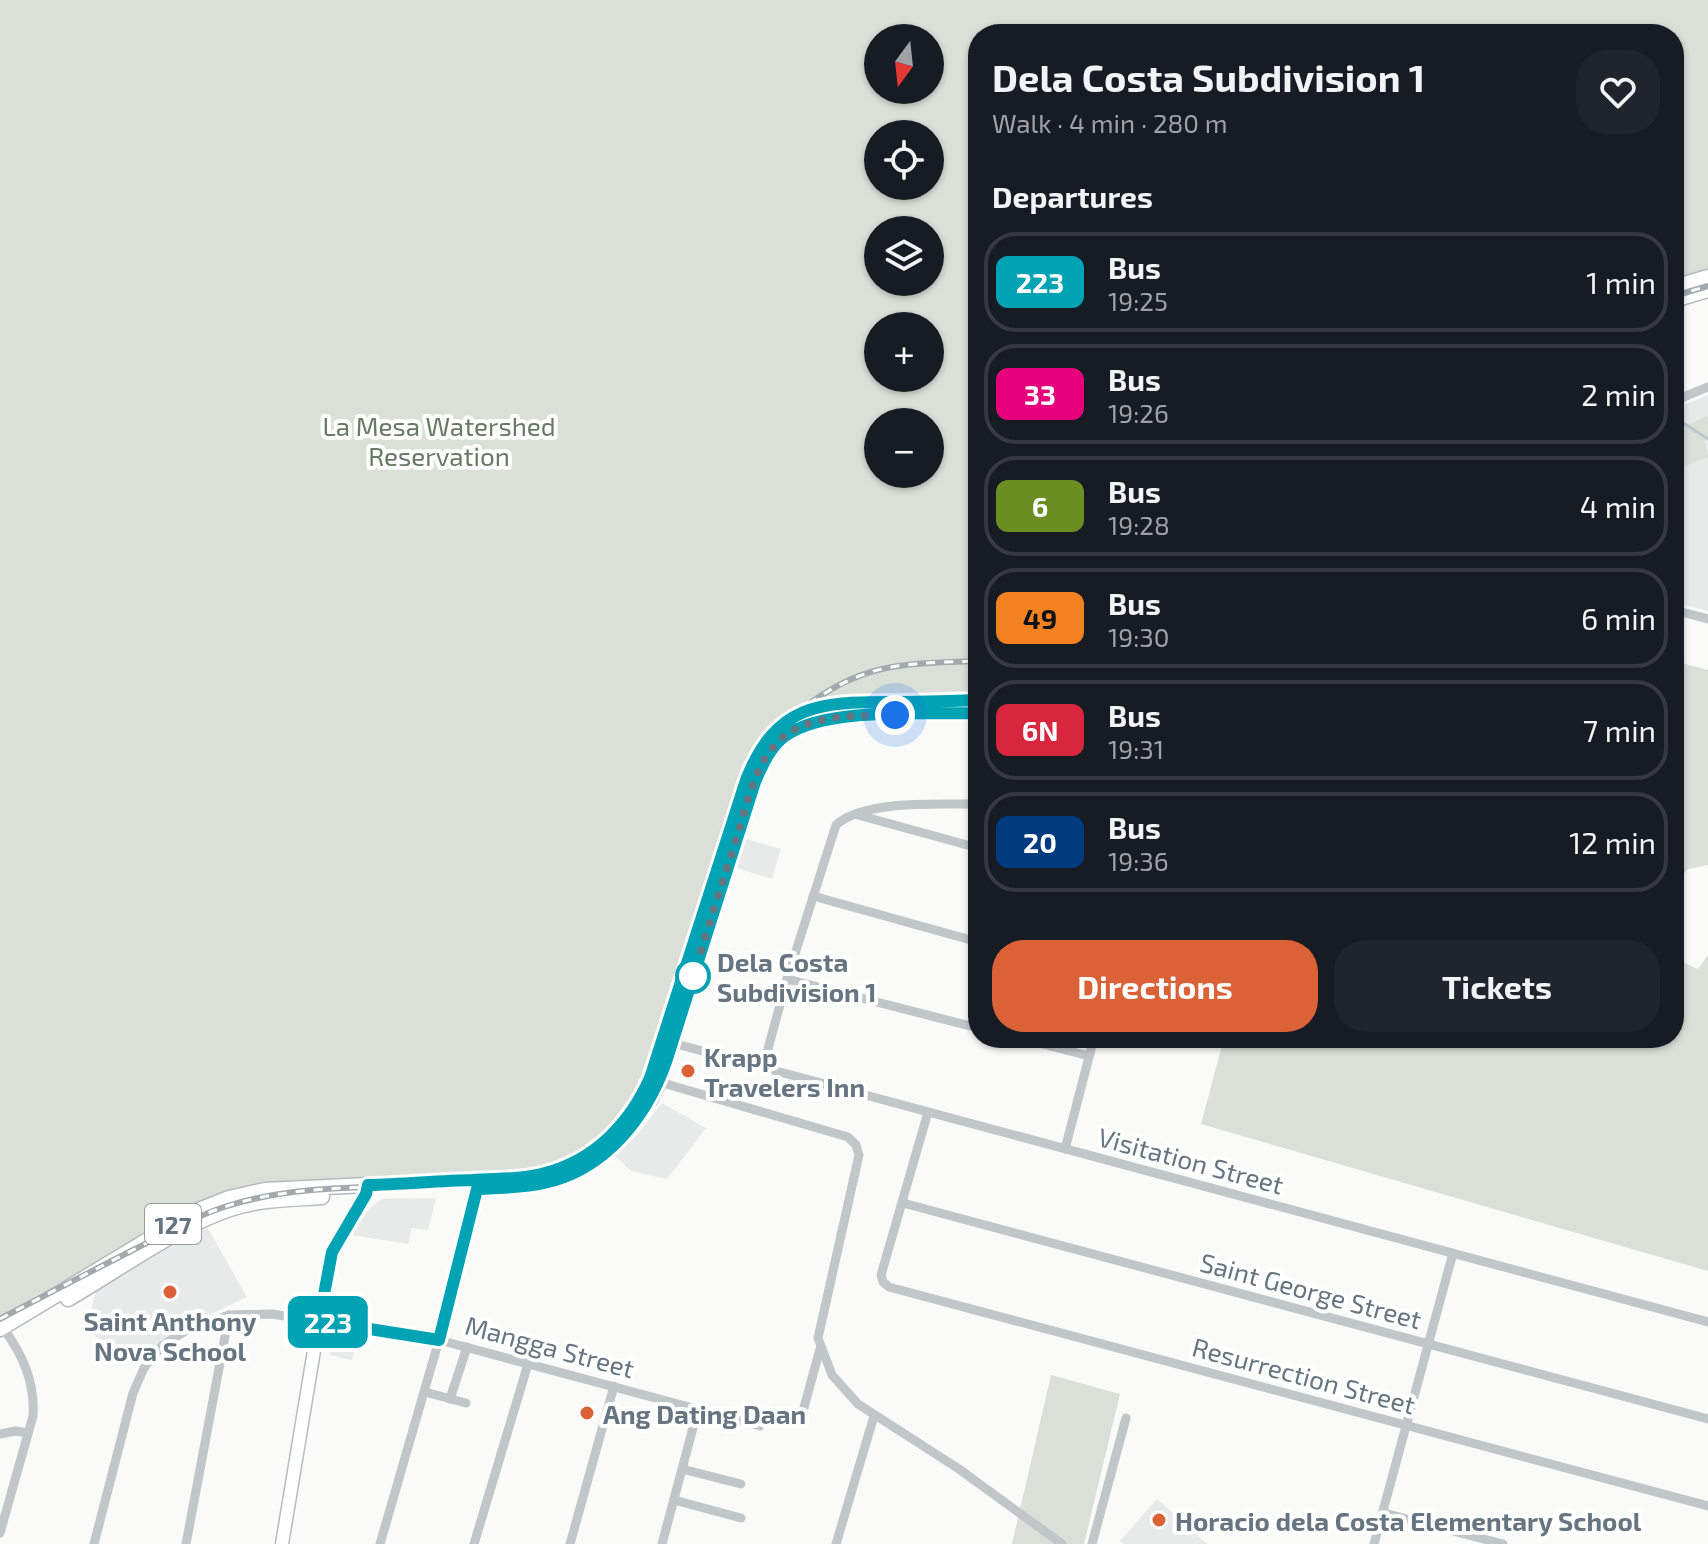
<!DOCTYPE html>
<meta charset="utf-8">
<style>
:root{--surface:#171b24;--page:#20242c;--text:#f1f3f6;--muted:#9ea1a6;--line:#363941;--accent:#db6237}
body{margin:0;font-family:"Exo 2",sans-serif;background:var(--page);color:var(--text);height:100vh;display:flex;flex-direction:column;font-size:30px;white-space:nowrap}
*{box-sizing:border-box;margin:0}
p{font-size:26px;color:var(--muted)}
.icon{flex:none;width:44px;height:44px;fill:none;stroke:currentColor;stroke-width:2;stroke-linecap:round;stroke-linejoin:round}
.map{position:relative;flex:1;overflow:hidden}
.details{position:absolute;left:968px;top:24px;width:716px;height:1024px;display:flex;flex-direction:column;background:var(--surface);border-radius:32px;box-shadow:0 2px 6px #0004}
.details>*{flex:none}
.badge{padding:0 16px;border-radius:12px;font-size:28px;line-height:52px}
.needle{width:52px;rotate:195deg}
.tools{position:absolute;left:864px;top:24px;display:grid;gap:16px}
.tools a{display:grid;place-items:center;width:80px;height:80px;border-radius:50%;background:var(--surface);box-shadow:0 2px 6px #0004;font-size:40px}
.you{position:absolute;width:40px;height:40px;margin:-20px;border:6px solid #fff;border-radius:50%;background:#1a73e8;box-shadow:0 0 0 12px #1a73e833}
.map>.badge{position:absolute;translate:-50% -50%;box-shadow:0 0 0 4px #fff}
h2{padding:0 24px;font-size:30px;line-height:72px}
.round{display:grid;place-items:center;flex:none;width:84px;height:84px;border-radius:32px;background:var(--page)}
.overview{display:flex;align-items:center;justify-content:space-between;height:136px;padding:0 24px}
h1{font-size:38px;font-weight:700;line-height:60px}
.primary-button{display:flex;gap:16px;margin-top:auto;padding:16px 24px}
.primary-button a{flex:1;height:92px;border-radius:32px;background:var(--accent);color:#fff;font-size:32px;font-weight:700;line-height:92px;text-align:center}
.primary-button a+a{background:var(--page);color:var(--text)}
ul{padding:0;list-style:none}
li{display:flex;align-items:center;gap:24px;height:100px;margin:0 16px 12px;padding:0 8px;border:4px solid var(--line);border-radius:32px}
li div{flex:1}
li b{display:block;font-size:30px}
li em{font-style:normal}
li .badge{min-width:88px;font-weight:700;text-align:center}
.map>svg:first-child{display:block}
.built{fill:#e8e9e9}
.green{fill:#dadfd7;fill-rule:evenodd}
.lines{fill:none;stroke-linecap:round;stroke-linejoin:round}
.stream{stroke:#bdc6cc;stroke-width:3}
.secondary-casing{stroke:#b6bbc0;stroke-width:15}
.primary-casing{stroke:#b5babe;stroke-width:17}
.street{stroke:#c1c6c9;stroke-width:9}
.secondary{stroke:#fff;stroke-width:12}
.primary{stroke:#fff;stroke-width:14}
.rail-casing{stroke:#a3aaaf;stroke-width:6}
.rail{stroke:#fff;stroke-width:3;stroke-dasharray:9;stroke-linecap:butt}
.line-casing{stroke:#fff;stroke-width:18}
.line{stroke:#00a3b4;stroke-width:12}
.walk{stroke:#667581;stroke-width:8;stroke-dasharray:0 14.4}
.stop-dot{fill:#fff;stroke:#00a3b4;stroke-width:4}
.poi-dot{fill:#db6237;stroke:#fff;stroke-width:3}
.labels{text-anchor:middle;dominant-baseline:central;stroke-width:8;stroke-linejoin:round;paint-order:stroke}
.shield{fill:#fff;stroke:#949ea7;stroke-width:2}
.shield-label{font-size:24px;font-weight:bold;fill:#667581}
.park-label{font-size:26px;fill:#687a65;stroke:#fff}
.stop-label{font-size:26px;font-weight:bold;fill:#667581;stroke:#fff;text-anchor:start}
.poi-label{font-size:26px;font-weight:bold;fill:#667581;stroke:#fff;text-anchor:start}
.street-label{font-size:26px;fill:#667581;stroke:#fff}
</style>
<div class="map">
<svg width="1708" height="1544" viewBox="0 0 1708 1544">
<rect width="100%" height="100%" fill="#fafaf8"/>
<g class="built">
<polygon points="1708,395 1708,611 1674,602 1674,409"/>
<polygon points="746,839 781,849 772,879 737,868"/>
<polygon points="662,1103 706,1128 667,1179 631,1171 614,1155 636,1136"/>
<polygon points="436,1198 428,1230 412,1228 408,1244 352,1235 368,1210 382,1199"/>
<polygon points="205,1223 247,1297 180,1329 140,1361 85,1331 97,1287"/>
<polygon points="336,1326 358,1331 352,1360 330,1355"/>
<polygon points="1157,1499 1207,1544 1124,1544 1120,1541"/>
</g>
<g class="green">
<path d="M0,0H1708V277L1674,287V34H978V700L839,707L757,763L644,1101L565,1172L265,1196L198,1217L0,1338ZM878,38H930V90H878ZM878,134H930V186H878ZM878,230H930V282H878ZM878,326H930V378H878ZM878,422H930V474H878Z"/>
<polygon points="1708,416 1708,438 1704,440 1708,457 1685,466 1674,441 1674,434 1685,429 1684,426"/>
<polygon points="1674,661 1708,670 1708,865 1688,869 1674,885"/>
<polygon points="1708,955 1708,1271 1201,1124 1224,1038 1674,1038 1674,968 1678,960 1698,969"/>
<polygon points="1051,1375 1120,1394 1084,1544 1012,1544"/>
</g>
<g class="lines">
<polyline class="stream" points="1674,417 1708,439"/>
<g class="secondary-casing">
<polyline id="secondary" points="282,1544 328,1266 340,1236 366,1194 368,1185"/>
</g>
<g class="primary-casing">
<g id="primary">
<polyline points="1674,287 1708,277"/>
<polyline points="1674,300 1708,290"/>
<path d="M743,819C751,792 760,755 783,737C823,706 928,715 978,713"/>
<polyline points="650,1100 659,1082 689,988"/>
<path d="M68,1299C117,1271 178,1226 230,1209C260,1199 291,1199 322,1197"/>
<path d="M0,1329L194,1212L229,1198L265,1190L529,1177C586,1166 627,1131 650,1078L739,799C770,714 799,702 886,702C917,702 947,701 978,700"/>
</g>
</g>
<g class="street">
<polyline points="1674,401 1708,387"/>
<polyline points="1674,610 1708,619"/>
<polyline points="858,815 978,848"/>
<polyline points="813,896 978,942"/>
<polyline points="787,979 978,1028"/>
<polyline points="1019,1038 1089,1056"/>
<polyline points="669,1042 1708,1322"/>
<path d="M763,1067L787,979L836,825C864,799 941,805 978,804"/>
<polyline points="656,1081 848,1137 856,1145 859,1155 818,1338 832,1375 858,1404 959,1469 1062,1544"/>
<polyline points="928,1112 881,1275 883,1282 889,1287 1708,1506"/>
<polyline points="1065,1149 1094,1038"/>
<polyline points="903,1203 1708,1419"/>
<polyline points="425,1392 466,1403"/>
<polyline points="450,1399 467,1347"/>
<polyline points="800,1422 820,1349"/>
<polyline points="0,1434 15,1431 28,1433"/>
<polyline points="682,1469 741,1484"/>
<polyline points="674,1500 741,1518"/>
<polyline points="1384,1513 1503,1544"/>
<path d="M0,1533L33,1416C35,1382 23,1355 3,1328"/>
<polyline points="94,1544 133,1393 144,1368 163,1345 187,1330 229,1315 272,1314 439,1340 760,1426"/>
<polyline points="186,1544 229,1315"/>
<polyline points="380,1544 439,1340 477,1189 476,1179"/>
<polyline points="474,1544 528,1364"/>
<polyline points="570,1544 614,1386"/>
<polyline points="662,1544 698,1409"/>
<polyline points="836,1544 874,1416"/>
<polyline points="1092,1544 1126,1418"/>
<polyline points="1374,1544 1453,1253"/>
</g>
<use href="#secondary" class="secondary"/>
<use href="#primary" class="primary"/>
<g class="rail-casing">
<g id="rail">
<polyline points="1674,296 1708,286"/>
<path d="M0,1319C45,1295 90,1272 135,1249C164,1234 194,1217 224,1207C291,1185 364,1188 434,1185C508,1182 567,1180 622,1123C660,1083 676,1028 689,975C713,879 725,768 809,704C833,686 862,672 892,667C921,662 950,662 978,661"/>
</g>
</g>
<use href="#rail" class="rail"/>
</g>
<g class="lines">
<g class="line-casing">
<path id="line" d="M978,700C949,701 920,702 891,702C819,702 776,704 746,780L650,1078C630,1123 595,1160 545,1173C522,1180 496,1178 472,1180C438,1181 403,1184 368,1185L366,1194L332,1252L319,1321L439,1340L477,1189C499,1188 523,1188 544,1183C605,1170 646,1118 666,1062L755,782C762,766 770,747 785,736C826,706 927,715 978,713"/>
</g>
<use href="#line" class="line"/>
<path class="walk" d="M693,976L691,984C705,937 720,890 735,843C746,809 754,762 782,738C812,713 859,716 895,715"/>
</g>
<circle class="stop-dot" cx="693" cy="976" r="16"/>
<g class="poi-dot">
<circle cx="688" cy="1071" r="8"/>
<circle cx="170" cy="1292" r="8"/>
<circle cx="587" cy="1413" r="8"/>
<circle cx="1159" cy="1520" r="8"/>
</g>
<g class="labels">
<rect class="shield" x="145" y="1204" width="56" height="40" rx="6"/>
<g class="shield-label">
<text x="173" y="1224">127</text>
</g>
<g class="park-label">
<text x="439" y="425">La Mesa Watershed<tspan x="439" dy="30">Reservation</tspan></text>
</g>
<g class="stop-label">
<text x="717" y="961">Dela Costa<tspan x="717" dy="30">Subdivision 1</tspan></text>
</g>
<g class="poi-label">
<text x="704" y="1056">Krapp<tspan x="704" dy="30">Travelers Inn</tspan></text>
<text x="170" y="1320" text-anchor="middle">Saint Anthony<tspan x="170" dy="30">Nova School</tspan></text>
<text x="603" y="1413">Ang Dating Daan</text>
<text x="1175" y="1520">Horacio dela Costa Elementary School</text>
</g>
<g class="street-label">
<text transform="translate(1191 1160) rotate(15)">Visitation Street</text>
<text transform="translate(1311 1290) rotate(15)">Saint George Street</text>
<text transform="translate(550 1346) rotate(15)">Mangga Street</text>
<text transform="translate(1304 1375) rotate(15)">Resurrection Street</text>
</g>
</g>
</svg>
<div class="tools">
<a><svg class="needle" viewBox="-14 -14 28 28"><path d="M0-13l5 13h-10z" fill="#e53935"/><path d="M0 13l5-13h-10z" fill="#9ea1a6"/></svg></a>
<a><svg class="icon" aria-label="locate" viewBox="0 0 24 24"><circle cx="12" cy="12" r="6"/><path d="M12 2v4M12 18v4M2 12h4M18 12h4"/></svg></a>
<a><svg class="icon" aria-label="layers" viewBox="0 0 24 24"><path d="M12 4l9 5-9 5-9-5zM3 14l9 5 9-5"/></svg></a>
<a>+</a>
<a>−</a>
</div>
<div class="you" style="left:895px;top:715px"></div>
<b class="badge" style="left:328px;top:1322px;background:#00a3b4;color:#fff">223</b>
<section class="details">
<div class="overview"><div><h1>Dela Costa Subdivision 1</h1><p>Walk · 4 min · 280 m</p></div><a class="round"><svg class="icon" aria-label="heart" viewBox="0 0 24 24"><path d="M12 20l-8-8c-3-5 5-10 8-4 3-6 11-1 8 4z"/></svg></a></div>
<h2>Departures</h2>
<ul>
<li><span class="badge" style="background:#00a3b4;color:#fff">223</span><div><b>Bus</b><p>19:25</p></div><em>1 min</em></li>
<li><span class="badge" style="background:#e6007e;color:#fff">33</span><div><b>Bus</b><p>19:26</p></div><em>2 min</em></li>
<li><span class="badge" style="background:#6b8e23;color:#fff">6</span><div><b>Bus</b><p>19:28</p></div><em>4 min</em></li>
<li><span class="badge" style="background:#f58220;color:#111">49</span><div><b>Bus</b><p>19:30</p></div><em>6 min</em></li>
<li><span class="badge" style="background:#d7263d;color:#fff">6N</span><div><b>Bus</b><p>19:31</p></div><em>7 min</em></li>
<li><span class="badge" style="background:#003b80;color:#fff">20</span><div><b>Bus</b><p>19:36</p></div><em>12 min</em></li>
</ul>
<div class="primary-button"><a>Directions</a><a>Tickets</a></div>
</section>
</div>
